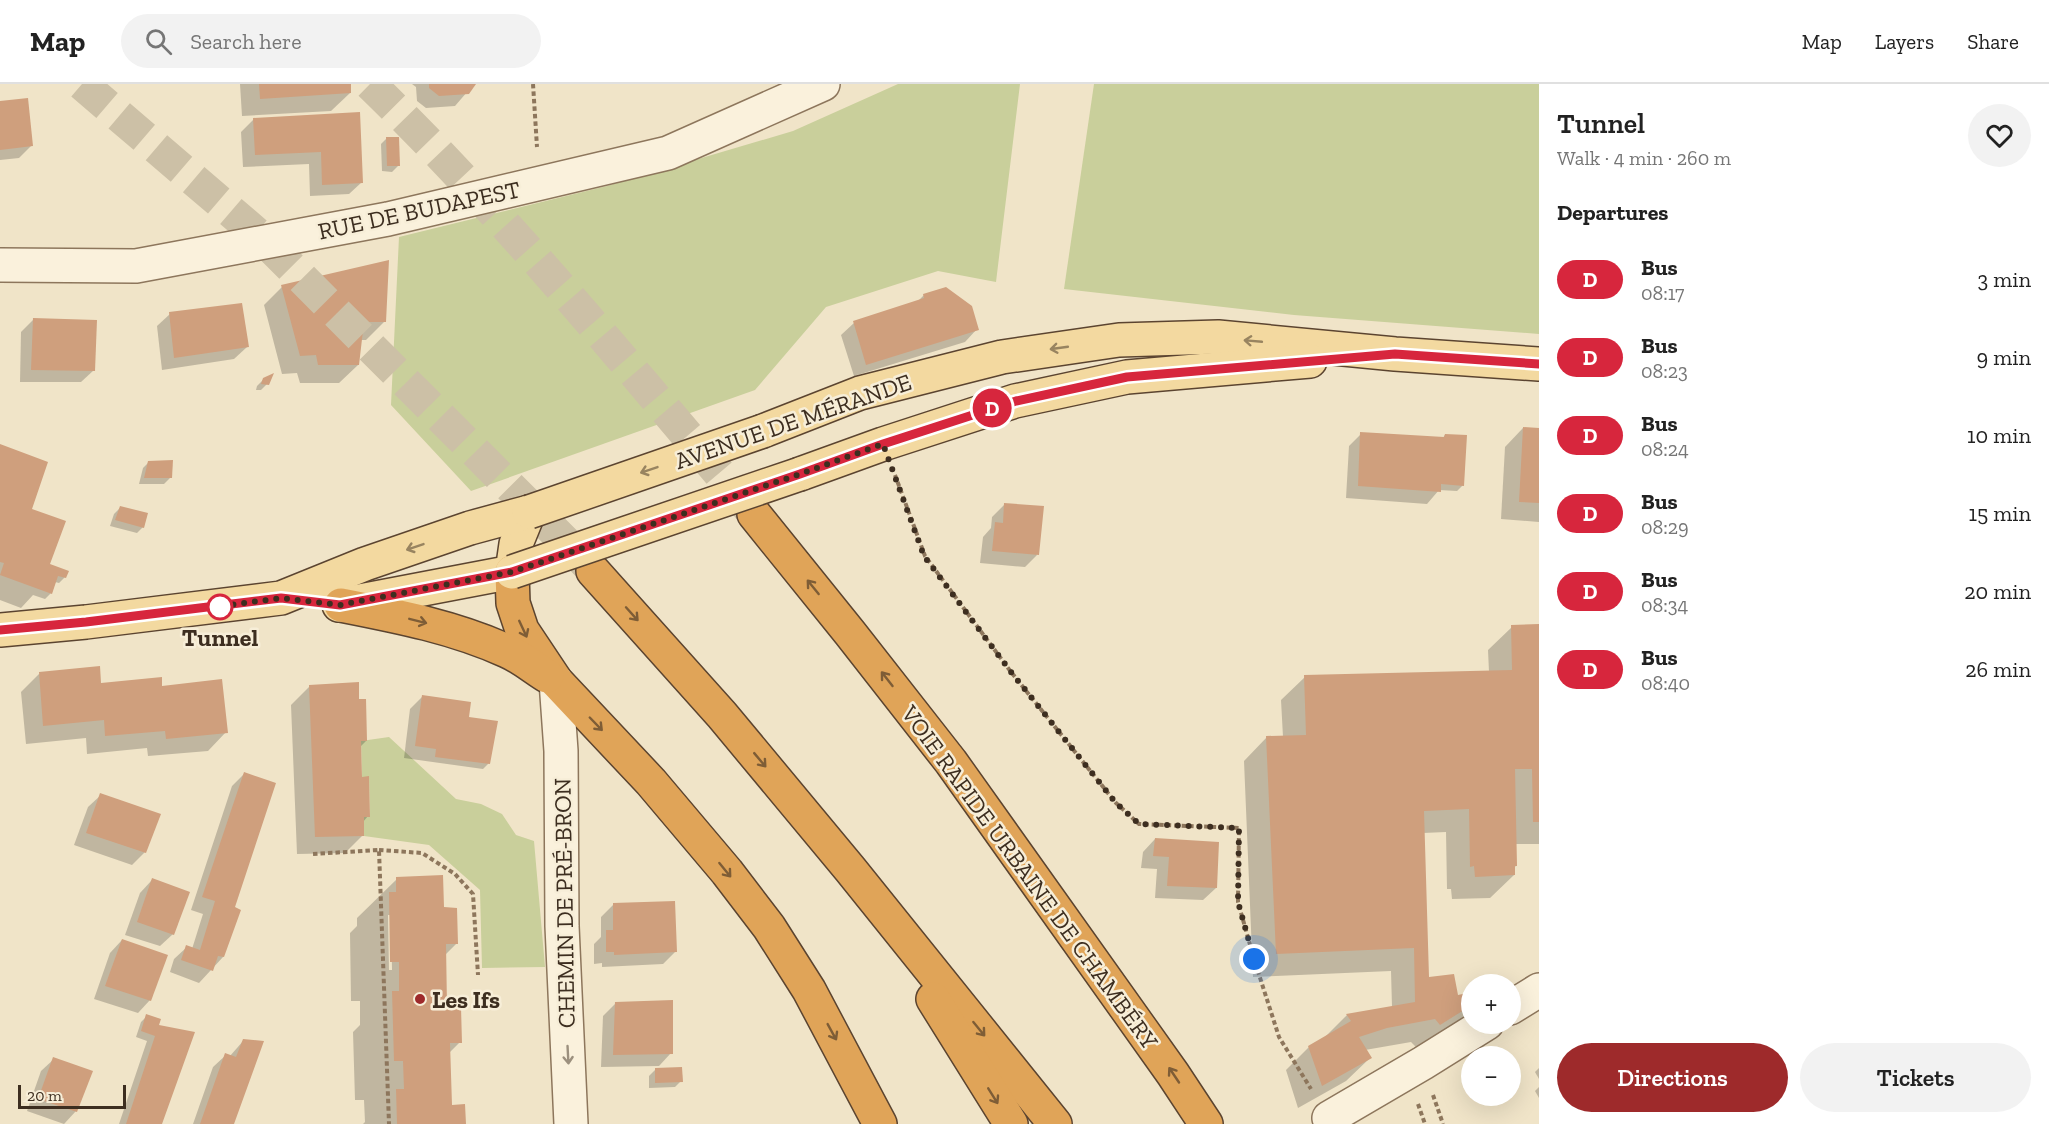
<!DOCTYPE html>
<meta charset="utf-8">
<style>
:root{--surface:#fff;--page:#f2f2f2;--text:#222;--muted:#767676;--line:#e0e0e0;--accent:#9e2a2b}
body{margin:0;font-family:"Zilla Slab",serif;background:var(--page);color:var(--text);height:100vh;display:flex;flex-direction:column;font-size:22px;white-space:nowrap}
*{box-sizing:border-box;margin:0}
p{font-size:20px;color:var(--muted)}
.icon{flex:none;width:33px;height:33px;fill:none;stroke:currentColor;stroke-width:2;stroke-linecap:round;stroke-linejoin:round}
.map{position:relative;flex:1;overflow:hidden}
.panel{display:flex;flex-direction:column;background:var(--surface);width:510px}
.panel>*{flex:none}
.badge{padding:0 12px;border-radius:20px;font-size:21px;line-height:39px}
.buttons{position:absolute;left:1461px;top:890px;display:grid;gap:12px}
.buttons a{display:grid;place-items:center;width:60px;height:60px;border-radius:50%;background:var(--surface);box-shadow:0 6px 24px #0002;font-size:30px}
.scale{position:absolute;left:18px;bottom:15px;width:108px;box-sizing:border-box;padding-left:6px;border:3px solid #3d2e20;border-top:0;font-size:16px;line-height:21px;white-space:nowrap;color:#3d2e20;-webkit-text-stroke:4px #f7eed8;paint-order:stroke}
.you{position:absolute;width:30px;height:30px;margin:-15px;border:4px solid #fff;border-radius:50%;background:#1a73e8;box-shadow:0 0 0 9px #1a73e833}
.map>.badge{position:absolute;translate:-50% -50%;box-shadow:0 0 0 3px #fff}
h2{padding:0 18px;font-size:22px;line-height:54px}
.round{display:grid;place-items:center;flex:none;width:63px;height:63px;border-radius:32px;background:var(--page)}
.headline{display:flex;align-items:center;justify-content:space-between;height:102px;padding:0 18px}
h1{font-size:28px;font-weight:600;line-height:45px}
.button{display:flex;gap:12px;margin-top:auto;padding:12px 18px}
.button a{flex:1;height:69px;border-radius:36px;background:var(--accent);color:#fff;font-size:24px;font-weight:600;line-height:69px;text-align:center}
.button a+a{background:var(--page);color:var(--text)}
ul{padding:0;list-style:none}
li{display:flex;align-items:center;gap:18px;height:78px;padding:0 18px}
li div{flex:1}
li b{display:block;font-size:22px}
li em{font-style:normal}
li .badge{min-width:66px;font-weight:700;text-align:center}
header{display:flex;align-items:center;gap:36px;box-sizing:border-box;height:84px;padding:0 30px;background:var(--surface);border-bottom:2px solid var(--line)}
header strong{font-size:28px}
nav{display:flex;gap:33px;margin-inline-start:auto;font-size:21px}
.search{width:420px;height:54px;background:var(--page);display:flex;align-items:center;gap:15px;box-sizing:border-box;padding:0 21px;border-radius:33px;color:var(--muted);font-size:22px}
main{display:flex;flex:1;min-height:0}
.map>svg:first-child{display:block}
.green{fill:#c9cf9b}
.shadow{fill:#0003;fill-rule:evenodd}
.building{fill:#cf9f7d}
.lines{fill:none;stroke-linecap:round;stroke-linejoin:round}
.highway-tunnel{stroke:#ccc0a6;stroke-width:33;stroke-dasharray:33 16;stroke-linecap:butt}
.minor-casing{stroke:#8d765c;stroke-width:36}
.major-casing{stroke:#5b4430;stroke-width:36}
.highway-casing{stroke:#5b4430;stroke-width:36}
.path{stroke:#8d765c;stroke-width:4;stroke-dasharray:4.5 3;stroke-linecap:butt}
.minor{stroke:#faf1dc;stroke-width:33}
.major{stroke:#f3d9a0;stroke-width:33}
.highway{stroke:#e0a458;stroke-width:33}
.major-bridge-casing{stroke:#5b4430;stroke-width:36;stroke-linecap:butt}
.major-bridge{stroke:#f3d9a0;stroke-width:33}
.oneway{stroke:#988460}
.oneway2{stroke:#7e5d36}
.oneway3{stroke:#9c907e}
.line-casing{stroke:#fff;stroke-width:14}
.line{stroke:#d7263d;stroke-width:9}
.walk{stroke:#3d2e20;stroke-width:6;stroke-dasharray:0 10.8}
.stop-dot{fill:#fff;stroke:#d7263d;stroke-width:3}
.poi-dot{fill:#9e2a2b;stroke:#f7eed8;stroke-width:2}
.labels{text-anchor:middle;dominant-baseline:central;stroke-width:5;stroke-linejoin:round;paint-order:stroke}
.street-label{font-size:24px;fill:#3d2e20;stroke:#f7eed8}
.stop-label{font-size:24px;font-weight:bold;fill:#3d2e20;stroke:#f7eed8}
.poi-label{font-size:24px;font-weight:bold;fill:#3d2e20;stroke:#f7eed8;text-anchor:start}
</style>
<header>
<strong>Map</strong>
<div class="search"><svg class="icon" aria-label="search" viewBox="0 0 24 24"><circle cx="10" cy="10" r="6"/><path d="M15 15l6 6"/></svg>Search here</div>
<nav><a>Map</a><a>Layers</a><a>Share</a></nav>
</header>
<main>
<div class="map">
<svg width="1539" height="1040" viewBox="0 0 1539 1040">
<rect width="100%" height="100%" fill="#f0e4c8"/>
<g class="green">
<polygon points="898,0 1020,0 996,198 938,187 826,223 755,306 471,407 391,321 399,153 607,102 793,47"/>
<polygon points="1094,0 1539,0 1539,250 1294,231 1064,205"/>
<polygon points="389,653 456,715 481,720 502,730 516,751 534,757 545,883 482,884 480,806 429,761 364,752 364,733 370,732 369,693 362,693 361,657"/>
</g>
<g class="shadow">
<polygon points="240,0 349,0 350,9 331,27 242,32"/>
<polygon points="412,0 474,0 455,22 426,24 417,17 416,3"/>
<polygon points="0,18 32,61 19,74 0,76"/>
<polygon points="358,30 362,98 349,110 310,112 309,80 243,83 241,48 254,35"/>
<polygon points="387,54 398,82 392,88 382,87 381,60"/>
<polygon points="282,203 385,237 366,256 361,256 358,281 339,299 300,299 297,289 282,290 264,221"/>
<polygon points="924,211 977,245 965,258 854,292 841,251 854,239 917,218"/>
<polygon points="170,230 247,263 234,275 162,286 157,242"/>
<polygon points="34,235 94,286 81,298 20,298 21,248"/>
<polygon points="264,295 267,300 261,306 256,306 257,302"/>
<polygon points="1523,344 1539,345 1539,438 1501,435 1505,363"/>
<polygon points="1361,350 1442,355 1445,351 1463,401 1457,407 1439,406 1427,420 1346,414 1349,362"/>
<polygon points="0,361 30,425 48,481 65,493 59,499 55,498 51,509 45,515 33,511 21,524 0,516"/>
<polygon points="149,378 170,394 164,400 139,400 143,384"/>
<polygon points="1005,420 1037,471 1025,483 980,479 983,453 991,444 992,433"/>
<polygon points="120,424 143,443 137,449 110,442 114,430"/>
<polygon points="1539,542 1539,760 1515,760 1516,782 1513,784 1514,791 1490,814 1452,815 1451,805 1447,805 1446,748 1423,749 1427,895 1457,912 1472,910 1472,929 1416,963 1411,958 1365,966 1370,974 1346,997 1298,1024 1286,986 1309,963 1323,955 1347,931 1392,923 1391,887 1253,893 1244,677 1267,653 1283,653 1281,616 1305,593 1489,588 1488,566 1512,543"/>
<polygon points="39,590 100,601 161,603 226,648 208,667 148,672 147,664 87,670 86,654 26,660 21,608"/>
<polygon points="310,602 357,616 366,657 360,663 361,695 368,732 363,738 363,751 345,769 297,770 291,621"/>
<polygon points="423,612 467,634 489,679 483,685 404,674 410,625"/>
<polygon points="244,690 233,824 223,873 199,899 170,888 174,875 187,863 192,865 203,830 191,826 232,702"/>
<polygon points="101,711 145,768 132,781 74,761 88,723"/>
<polygon points="1155,755 1216,804 1203,816 1155,814 1157,785 1141,784 1143,768"/>
<path d="M397,795L442,825L457,859L445,871L446,924L460,958L449,969L450,1023L465,1040H363L365,1038L364,1016H355L353,948L360,941V917H351L350,849L357,842V834ZM388,831H391L392,886H389Z"/>
<polygon points="152,796 173,850 160,862 125,851 140,809"/>
<polygon points="614,820 675,868 663,880 602,883 602,879 594,880 594,860 601,853 601,833"/>
<polygon points="122,856 150,916 138,929 94,915 110,869"/>
<polygon points="615,920 671,969 659,982 601,983 603,932"/>
<polygon points="147,932 156,947 161,1040 119,1040 147,957 136,953 141,938"/>
<polygon points="244,956 233,1040 193,1040 213,983 226,971 230,972"/>
<polygon points="54,975 76,1027 64,1040 27,1027 41,987"/>
<polygon points="1539,984 1539,995 1535,988"/>
<polygon points="655,986 681,997 675,1003 649,1004 649,992"/>
<polygon points="1539,1003 1539,1014 1535,1007"/>
</g>
<g class="building">
<polygon points="259,0 351,0 351,9 260,15"/>
<polygon points="429,0 476,0 469,10 439,12 429,4"/>
<polygon points="28,14 33,62 0,66 0,17"/>
<polygon points="360,28 363,99 322,101 321,68 255,71 253,34"/>
<polygon points="386,53 399,53 400,82 387,82"/>
<polygon points="389,176 386,238 364,238 359,281 318,281 316,271 300,272 281,201"/>
<polygon points="946,203 972,222 979,246 866,281 853,237 924,214 923,210"/>
<polygon points="242,219 249,263 174,274 169,228"/>
<polygon points="33,234 97,236 95,287 31,286"/>
<polygon points="274,289 269,301 261,300 263,294"/>
<polygon points="1523,343 1539,344 1539,419 1519,418"/>
<polygon points="1360,348 1444,353 1445,350 1467,351 1464,402 1441,400 1441,408 1358,402"/>
<polygon points="0,360 48,378 32,425 66,437 50,480 69,487 66,494 58,492 52,510 0,491 4,479 0,478"/>
<polygon points="173,376 172,394 144,394 148,377"/>
<polygon points="1004,419 1044,422 1039,471 992,467 995,438 1003,439"/>
<polygon points="120,422 148,429 144,444 115,436"/>
<polygon points="1539,540 1539,738 1533,738 1532,685 1515,685 1517,782 1515,782 1515,791 1475,793 1474,782 1470,783 1469,725 1424,727 1429,893 1454,890 1458,911 1472,908 1472,921 1440,941 1435,935 1387,944 1359,953 1372,974 1322,1002 1308,962 1351,937 1346,930 1415,918 1414,864 1276,870 1266,652 1306,651 1304,591 1512,586 1511,541"/>
<polygon points="100,582 101,599 162,593 162,602 222,595 228,649 166,655 165,647 105,652 104,636 43,642 39,588"/>
<polygon points="359,598 359,615 366,615 367,657 361,657 362,693 369,692 370,733 364,733 364,752 315,753 309,601"/>
<polygon points="422,611 471,618 469,633 498,637 490,680 435,673 436,665 415,662"/>
<polygon points="244,688 276,699 235,823 241,826 224,873 218,872 213,887 181,876 186,861 200,866 215,817 202,813"/>
<polygon points="100,709 161,730 146,769 86,749"/>
<polygon points="1155,754 1219,758 1217,804 1167,802 1169,773 1153,772"/>
<polygon points="443,791 444,823 457,824 458,860 446,860 447,923 461,923 462,959 450,959 452,1021 465,1020 466,1040 397,1040 396,1005 404,1005 403,977 394,977 392,907 399,907 399,878 390,878 389,808 396,808 396,793"/>
<polygon points="152,794 190,808 174,851 137,838"/>
<polygon points="675,817 677,868 614,871 614,868 606,868 606,846 613,846 613,819"/>
<polygon points="122,855 168,871 151,917 105,902"/>
<polygon points="673,916 673,970 613,971 615,918"/>
<polygon points="146,930 161,935 159,941 195,948 162,1040 126,1040 155,952 141,947"/>
<polygon points="243,955 264,957 234,1040 200,1040 225,969 236,973"/>
<polygon points="53,973 93,987 77,1028 38,1015"/>
<polygon points="682,983 683,998 655,999 655,984"/>
</g>
<g class="lines">
<g class="highway-tunnel">
<polyline points="82,0 263,155 593,486"/>
<path d="M370,0C508,134 629,284 754,430"/>
</g>
<g class="minor-casing">
<g id="minor">
<polyline points="0,181 136,182 388,135 668,69 823,0"/>
<polyline points="556,597 561,667 562,842 571,1040"/>
<polyline points="1510,924 1539,906"/>
<polyline points="1329,1034 1423,979 1487,939"/>
</g>
</g>
<g class="major-casing">
<g id="major">
<polyline points="763,347 860,309 1002,273 1119,256 1218,253 1395,270 1539,280"/>
<polyline points="800,390 883,360 1015,317 1127,293 1310,277"/>
<polyline points="339,521 512,488 516,460 529,428"/>
<polyline points="0,546 86,538 281,514 365,480 470,444 529,428"/>
</g>
</g>
<g class="highway-casing">
<g id="highway">
<polyline points="754,430 850,549 951,678 1173,990 1206,1040"/>
<polyline points="593,487 722,631 850,785 1055,1040"/>
<polyline points="512,488 513,519 522,546 556,597 651,698 727,788 769,843 809,906 880,1040"/>
<path d="M341,521C397,532 454,543 507,567C521,573 534,584 547,592"/>
<polyline points="933,915 1011,1040"/>
</g>
</g>
<g class="path">
<polyline points="533,0 537,63"/>
<polyline points="895,391 925,472 1011,588 1116,719 1139,740 1239,744 1238,818 1254,875 1279,953 1311,1005"/>
<polyline points="379,766 422,769 455,790 473,810 478,891"/>
<polyline points="313,770 379,766 389,1040"/>
<polyline points="1433,1011 1443,1040"/>
<polyline points="1418,1020 1425,1040"/>
</g>
<use href="#minor" class="minor"/>
<use href="#major" class="major"/>
<use href="#highway" class="highway"/>
<g class="major-bridge-casing">
<g id="major-bridge">
<polyline points="529,428 763,347"/>
<polyline points="512,488 800,390"/>
</g>
</g>
<use href="#major-bridge" class="major-bridge"/>
</g>
<defs><path id="oneway-shaft" d="M-6 0H5M1.5-3L5.5 0L1.5 3" fill="none" stroke-width="1.6" stroke-linecap="round" stroke-linejoin="round" transform="scale(1.5)"/></defs>
<g class="oneway">
<use href="#oneway-shaft" transform="translate(1253 257) rotate(-175)"/>
<use href="#oneway-shaft" transform="translate(1059 264) rotate(172)"/>
<use href="#oneway-shaft" transform="translate(649 386) rotate(161)"/>
<use href="#oneway-shaft" transform="translate(415 463) rotate(161)"/>
</g>
<g class="oneway2">
<use href="#oneway-shaft" transform="translate(813 503) rotate(-129)"/>
<use href="#oneway-shaft" transform="translate(632 530) rotate(48)"/>
<use href="#oneway-shaft" transform="translate(418 537) rotate(14)"/>
<use href="#oneway-shaft" transform="translate(523 545) rotate(65)"/>
<use href="#oneway-shaft" transform="translate(887 595) rotate(-128)"/>
<use href="#oneway-shaft" transform="translate(596 640) rotate(46)"/>
<use href="#oneway-shaft" transform="translate(760 676) rotate(50)"/>
<use href="#oneway-shaft" transform="translate(725 786) rotate(51)"/>
<use href="#oneway-shaft" transform="translate(979 945) rotate(51)"/>
<use href="#oneway-shaft" transform="translate(832 948) rotate(61)"/>
<use href="#oneway-shaft" transform="translate(1174 991) rotate(-124)"/>
<use href="#oneway-shaft" transform="translate(993 1012) rotate(58)"/>
</g>
<use class="oneway3" href="#oneway-shaft" transform="translate(568 971) rotate(87)"/>
<g class="lines">
<g class="line-casing">
<polyline id="line" points="0,546 86,538 281,514 340,521 512,488 800,390 883,360 1016,317 1127,293 1395,270 1539,280"/>
</g>
<use href="#line" class="line"/>
<polyline class="walk" points="220,523 216,523 281,514 340,521 512,488 800,390 883,360 924,472 1011,588 1116,719 1139,740 1239,744 1238,818 1254,875"/>
</g>
<circle class="stop-dot" cx="220" cy="523" r="12"/>
<circle class="poi-dot" cx="420" cy="915" r="6"/>
<g class="labels">
<g class="street-label">
<text transform="translate(419 126) rotate(-12)">RUE DE BUDAPEST</text>
<text transform="translate(793 337) rotate(-19)">AVENUE DE MÉRANDE</text>
<text transform="translate(1030 793) rotate(54)">VOIE RAPIDE URBAINE DE CHAMBÉRY</text>
<text transform="translate(564 819) rotate(-91)">CHEMIN DE PRÉ-BRON</text>
</g>
<g class="stop-label">
<text x="220" y="553">Tunnel</text>
</g>
<g class="poi-label">
<text x="432" y="915">Les Ifs</text>
</g>
</g>
</svg>
<div class="buttons">
<a>+</a>
<a>−</a>
</div>
<div class="scale">20 m</div>
<div class="you" style="left:1254px;top:875px"></div>
<b class="badge" style="left:992px;top:324px;background:#d7263d;color:#fff">D</b>
</div>
<section class="panel">
<div class="headline"><div><h1>Tunnel</h1><p>Walk · 4 min · 260 m</p></div><a class="round"><svg class="icon" aria-label="heart" viewBox="0 0 24 24"><path d="M12 20l-8-8c-3-5 5-10 8-4 3-6 11-1 8 4z"/></svg></a></div>
<h2>Departures</h2>
<ul>
<li><span class="badge" style="background:#d7263d;color:#fff">D</span><div><b>Bus</b><p>08:17</p></div><em>3 min</em></li>
<li><span class="badge" style="background:#d7263d;color:#fff">D</span><div><b>Bus</b><p>08:23</p></div><em>9 min</em></li>
<li><span class="badge" style="background:#d7263d;color:#fff">D</span><div><b>Bus</b><p>08:24</p></div><em>10 min</em></li>
<li><span class="badge" style="background:#d7263d;color:#fff">D</span><div><b>Bus</b><p>08:29</p></div><em>15 min</em></li>
<li><span class="badge" style="background:#d7263d;color:#fff">D</span><div><b>Bus</b><p>08:34</p></div><em>20 min</em></li>
<li><span class="badge" style="background:#d7263d;color:#fff">D</span><div><b>Bus</b><p>08:40</p></div><em>26 min</em></li>
</ul>
<div class="button"><a>Directions</a><a>Tickets</a></div>
</section>
</main>
